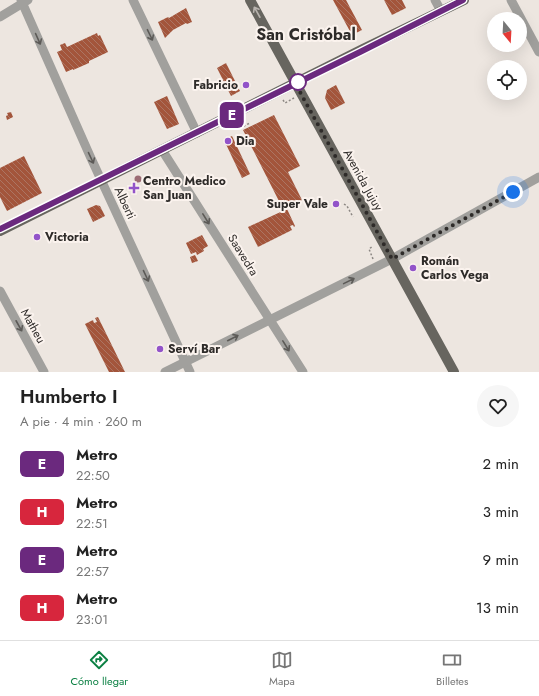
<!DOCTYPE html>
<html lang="es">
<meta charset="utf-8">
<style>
:root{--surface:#fff;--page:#f6f6f6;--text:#222;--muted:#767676;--line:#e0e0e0;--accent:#0b8043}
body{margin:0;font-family:Jost,sans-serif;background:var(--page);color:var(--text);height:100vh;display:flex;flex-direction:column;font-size:15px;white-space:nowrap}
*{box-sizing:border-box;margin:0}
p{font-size:13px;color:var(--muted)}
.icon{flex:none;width:22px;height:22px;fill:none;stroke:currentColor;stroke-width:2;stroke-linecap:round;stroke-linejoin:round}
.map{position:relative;height:372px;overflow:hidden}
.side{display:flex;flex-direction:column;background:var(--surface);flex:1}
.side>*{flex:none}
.badge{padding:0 8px;border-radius:6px;font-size:14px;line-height:26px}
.needle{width:26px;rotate:162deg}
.fabs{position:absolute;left:487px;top:12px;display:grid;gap:8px}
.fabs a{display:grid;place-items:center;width:40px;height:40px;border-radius:50%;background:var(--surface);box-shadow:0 4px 16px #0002;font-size:20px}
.you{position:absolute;width:20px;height:20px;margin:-10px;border:3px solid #fff;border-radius:50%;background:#1a73e8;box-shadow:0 0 0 6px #1a73e833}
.map>.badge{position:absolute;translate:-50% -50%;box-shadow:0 0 0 2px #fff}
.round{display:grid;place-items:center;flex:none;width:42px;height:42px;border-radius:21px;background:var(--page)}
.overview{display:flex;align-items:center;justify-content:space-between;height:68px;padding:0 20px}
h1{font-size:19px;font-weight:600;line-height:30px}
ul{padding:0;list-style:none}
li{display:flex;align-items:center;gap:12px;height:48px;padding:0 20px}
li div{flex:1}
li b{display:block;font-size:15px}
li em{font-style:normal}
li .badge{min-width:44px;font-weight:700;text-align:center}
.menu{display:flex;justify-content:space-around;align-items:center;height:56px;border-top:1px solid var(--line);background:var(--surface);font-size:11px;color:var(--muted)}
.menu a{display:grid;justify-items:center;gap:2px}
.menu .active{color:var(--accent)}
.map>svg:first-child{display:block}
.building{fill:url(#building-back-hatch)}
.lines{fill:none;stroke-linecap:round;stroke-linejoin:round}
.path{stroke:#8c8783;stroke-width:1.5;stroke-dasharray:2 2;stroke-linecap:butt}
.minor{stroke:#a1a09d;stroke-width:9}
.major{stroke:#67655f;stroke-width:10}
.tree{fill:#9c6c74}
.oneway{stroke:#b8b3ae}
.oneway2{stroke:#5c5a57}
.line-casing{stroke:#fff;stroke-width:9}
.line{stroke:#6b297e;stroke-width:6}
.walk{stroke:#2e2b29;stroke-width:4;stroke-dasharray:0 7.2}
.stop-dot{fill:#fff;stroke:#6b297e;stroke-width:2}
.poi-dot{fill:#9253c9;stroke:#fbf3ee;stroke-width:1.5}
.labels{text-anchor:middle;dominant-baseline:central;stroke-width:4;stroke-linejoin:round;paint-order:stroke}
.poi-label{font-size:12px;font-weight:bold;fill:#2e2b29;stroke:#fbf3ee;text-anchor:start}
.street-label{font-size:12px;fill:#2e2b29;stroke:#fbf3ee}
.district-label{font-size:16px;font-weight:bold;fill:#2e2b29;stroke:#fbf3ee}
</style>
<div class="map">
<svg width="539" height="372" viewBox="0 0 539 372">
<defs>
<pattern id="building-back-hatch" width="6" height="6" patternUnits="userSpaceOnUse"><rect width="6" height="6" fill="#a3553b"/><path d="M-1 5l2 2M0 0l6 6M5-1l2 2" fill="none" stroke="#ac7563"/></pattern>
</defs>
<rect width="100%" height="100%" fill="#ede6e0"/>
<g class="building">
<polygon points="333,0 346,0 362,30 352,35"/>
<polygon points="384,0 402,0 406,8 392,15"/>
<polygon points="186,8 192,22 187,24 186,23 173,30 165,38 158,22 168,17 169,18"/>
<polygon points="97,33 98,36 100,35 108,52 89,61 89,63 73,70 73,69 66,72 57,52 62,50 60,45 65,43 67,47"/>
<polygon points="226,63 240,91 231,96 217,68"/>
<polygon points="336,85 345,103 331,110 325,98 327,90"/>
<polygon points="167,96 179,124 167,129 154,102"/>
<polygon points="11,112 13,117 7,120 6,116 8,115 7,113"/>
<polygon points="274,115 300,166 288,172 302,200 283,209 243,130"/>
<polygon points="232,136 250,174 242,178 224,140"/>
<polygon points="24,156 42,193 7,211 0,197 0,168"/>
<polygon points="96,205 100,206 105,216 93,222 87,209"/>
<polygon points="287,209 295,226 294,227 293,225 290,226 292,230 258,247 248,227"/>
<polygon points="202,235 208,246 203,249 204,251 197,255 196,252 191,254 186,243"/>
<polygon points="195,255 198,261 192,263 190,257"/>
<polygon points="98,317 125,372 109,372 85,324 93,320 94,323 97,322 95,318"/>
</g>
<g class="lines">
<g class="path">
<polyline points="283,100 285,103 294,98"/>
<polyline points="240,128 250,123"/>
<polyline points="373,195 378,206"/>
<polyline points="344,204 347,206 353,217"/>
<polyline points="373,259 369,249 373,246"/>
</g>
<g class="minor">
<polyline points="21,0 90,156 190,372"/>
<polyline points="133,0 197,133"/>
<polyline points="435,0 441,11"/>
<polyline points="511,0 539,52"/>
<polyline points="0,17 28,0"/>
<polyline points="162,150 303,372"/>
<polyline points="0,291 44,372"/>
<polyline points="165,372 392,259 539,177"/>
</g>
<g class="major">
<polyline points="250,0 454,372"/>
<polyline points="0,231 363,49 464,0"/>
</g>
</g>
<circle class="tree" cx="138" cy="179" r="3.5"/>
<defs><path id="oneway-shaft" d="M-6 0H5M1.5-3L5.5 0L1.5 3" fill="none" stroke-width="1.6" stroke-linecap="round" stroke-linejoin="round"/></defs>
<use class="oneway" href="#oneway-shaft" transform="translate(257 12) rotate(-119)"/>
<g class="oneway2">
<use href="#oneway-shaft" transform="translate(150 35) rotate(64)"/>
<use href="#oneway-shaft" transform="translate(38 39) rotate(66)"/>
<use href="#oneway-shaft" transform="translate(91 158) rotate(65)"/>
<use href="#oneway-shaft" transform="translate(206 219) rotate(58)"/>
<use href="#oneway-shaft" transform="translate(146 276) rotate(65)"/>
<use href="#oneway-shaft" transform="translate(349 281) rotate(-26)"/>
<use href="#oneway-shaft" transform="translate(19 326) rotate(61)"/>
<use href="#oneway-shaft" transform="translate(233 338) rotate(-27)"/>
<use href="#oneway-shaft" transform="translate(286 346) rotate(58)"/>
</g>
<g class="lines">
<g class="line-casing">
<polyline id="line" points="0,229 360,52 463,0"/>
</g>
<use href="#line" class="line"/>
<polyline class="walk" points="298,82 295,83 392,259 513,192"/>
</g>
<circle class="stop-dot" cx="298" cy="82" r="8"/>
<g class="poi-dot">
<circle cx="246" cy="85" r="4"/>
<circle cx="228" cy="141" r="4"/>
<path d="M132 182h4v4h4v4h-4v4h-4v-4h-4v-4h4z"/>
<circle cx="336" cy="204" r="4"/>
<circle cx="37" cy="237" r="4"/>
<circle cx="413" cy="268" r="4"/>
<circle cx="160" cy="349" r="4"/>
</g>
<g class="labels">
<g class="poi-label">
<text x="238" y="85" text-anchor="end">Fabricio</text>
<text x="236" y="141">Dia</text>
<text x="143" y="181">Centro Medico<tspan x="143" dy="14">San Juan</tspan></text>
<text x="328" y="204" text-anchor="end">Super Vale</text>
<text x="45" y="237">Victoria</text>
<text x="421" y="261">Román<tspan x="421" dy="14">Carlos Vega</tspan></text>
<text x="168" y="349">Serví Bar</text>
</g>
<g class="street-label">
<text transform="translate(363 180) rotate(61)">Avenida Jujuy</text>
<text transform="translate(125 203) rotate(65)">Alberti</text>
<text transform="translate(243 255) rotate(58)">Saavedra</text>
<text transform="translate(33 326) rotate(61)">Matheu</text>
</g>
<g class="district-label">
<text x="306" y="34">San Cristóbal</text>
</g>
</g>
</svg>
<div class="fabs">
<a><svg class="needle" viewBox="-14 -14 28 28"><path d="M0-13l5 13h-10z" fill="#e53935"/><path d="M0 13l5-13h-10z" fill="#767676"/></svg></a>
<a><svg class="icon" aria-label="locate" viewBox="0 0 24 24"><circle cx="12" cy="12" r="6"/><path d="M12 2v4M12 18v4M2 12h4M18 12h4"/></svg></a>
</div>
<div class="you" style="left:513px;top:192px"></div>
<b class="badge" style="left:232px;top:115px;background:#6b297e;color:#fff">E</b>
</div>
<section class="side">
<div class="overview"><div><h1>Humberto I</h1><p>A pie · 4 min · 260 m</p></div><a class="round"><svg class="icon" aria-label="heart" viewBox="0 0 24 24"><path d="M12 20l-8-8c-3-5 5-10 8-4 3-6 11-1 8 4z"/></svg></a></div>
<ul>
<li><span class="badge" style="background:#6b297e;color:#fff">E</span><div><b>Metro</b><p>22:50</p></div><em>2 min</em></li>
<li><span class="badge" style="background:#d7263d;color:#fff">H</span><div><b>Metro</b><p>22:51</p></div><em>3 min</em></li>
<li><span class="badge" style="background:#6b297e;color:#fff">E</span><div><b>Metro</b><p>22:57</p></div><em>9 min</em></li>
<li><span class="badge" style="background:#d7263d;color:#fff">H</span><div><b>Metro</b><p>23:01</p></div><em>13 min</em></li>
</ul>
</section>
<nav class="menu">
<a class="active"><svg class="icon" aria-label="directions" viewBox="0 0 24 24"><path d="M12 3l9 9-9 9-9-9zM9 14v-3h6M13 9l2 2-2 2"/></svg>Cómo llegar</a>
<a><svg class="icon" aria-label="map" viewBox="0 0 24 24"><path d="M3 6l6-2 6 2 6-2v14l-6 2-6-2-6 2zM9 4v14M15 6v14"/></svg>Mapa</a>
<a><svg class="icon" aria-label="tickets" viewBox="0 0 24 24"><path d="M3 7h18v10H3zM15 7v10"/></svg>Billetes</a>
</nav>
